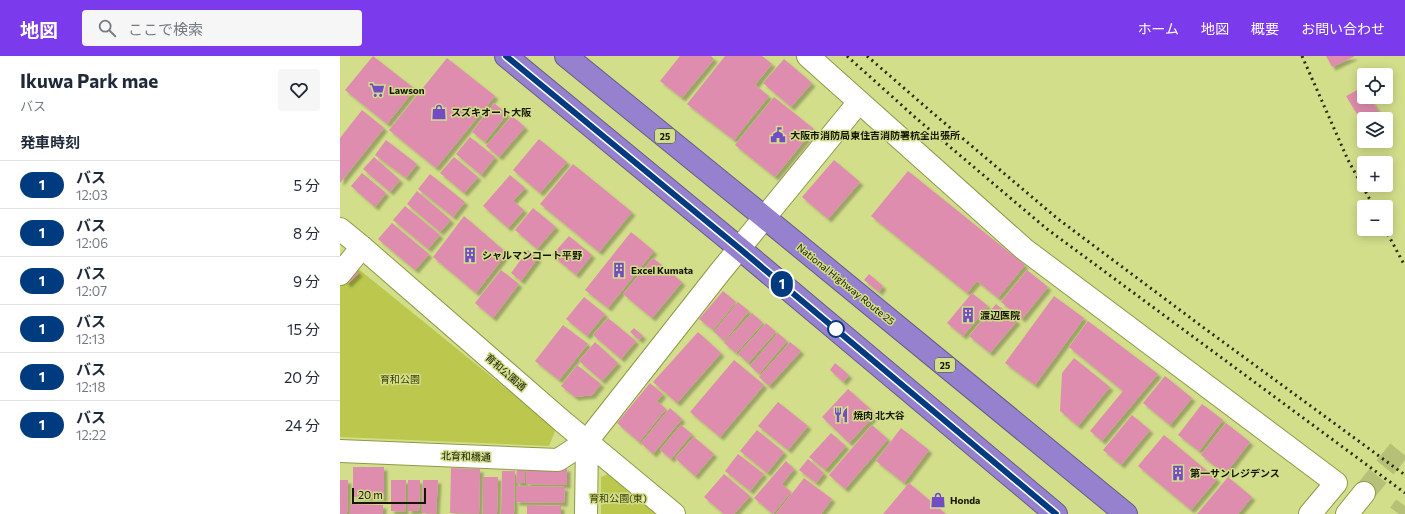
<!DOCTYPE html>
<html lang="ja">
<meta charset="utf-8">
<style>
:root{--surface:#fff;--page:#f6f6f7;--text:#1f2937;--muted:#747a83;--line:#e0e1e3;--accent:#7c3aed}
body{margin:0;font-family:Commissioner,"Noto Sans JP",sans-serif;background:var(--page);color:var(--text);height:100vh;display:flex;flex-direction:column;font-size:15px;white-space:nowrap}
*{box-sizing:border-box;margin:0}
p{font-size:13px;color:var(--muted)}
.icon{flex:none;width:22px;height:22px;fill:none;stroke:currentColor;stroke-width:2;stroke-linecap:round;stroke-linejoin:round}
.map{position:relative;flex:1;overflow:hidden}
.panel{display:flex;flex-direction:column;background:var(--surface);width:340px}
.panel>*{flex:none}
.badge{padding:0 8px;border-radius:13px;font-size:14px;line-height:26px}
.fabs{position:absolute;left:1017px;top:12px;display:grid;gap:8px}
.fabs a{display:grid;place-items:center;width:36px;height:36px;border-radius:4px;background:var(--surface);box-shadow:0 2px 10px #0003;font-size:20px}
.scale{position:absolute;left:12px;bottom:10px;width:74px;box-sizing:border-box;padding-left:4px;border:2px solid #141600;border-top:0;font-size:11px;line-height:14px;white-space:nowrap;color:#141600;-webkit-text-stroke:3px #d3de8b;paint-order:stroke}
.map>.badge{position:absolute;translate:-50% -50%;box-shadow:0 0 0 2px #fff}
h2{padding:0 20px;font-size:15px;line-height:36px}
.round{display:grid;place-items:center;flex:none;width:42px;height:42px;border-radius:4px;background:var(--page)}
.head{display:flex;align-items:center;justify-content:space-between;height:68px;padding:0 20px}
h1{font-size:19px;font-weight:700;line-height:30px}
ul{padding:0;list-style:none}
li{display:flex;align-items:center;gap:12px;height:48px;padding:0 20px;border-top:1px solid var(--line)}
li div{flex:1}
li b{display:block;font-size:15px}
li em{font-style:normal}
li .badge{min-width:44px;font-weight:700;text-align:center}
header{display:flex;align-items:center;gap:24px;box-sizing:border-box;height:56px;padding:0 20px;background:var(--accent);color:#fff}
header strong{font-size:19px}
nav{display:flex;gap:22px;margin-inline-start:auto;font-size:14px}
.search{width:280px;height:36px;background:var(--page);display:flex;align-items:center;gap:10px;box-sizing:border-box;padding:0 14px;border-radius:4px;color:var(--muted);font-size:15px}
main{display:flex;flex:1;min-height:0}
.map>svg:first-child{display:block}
.green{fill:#bbc84d}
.building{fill:#df8dae;filter:url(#shadow)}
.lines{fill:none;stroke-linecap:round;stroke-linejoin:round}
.minor-tunnel{stroke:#b6c076;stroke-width:22;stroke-dasharray:22 11;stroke-linecap:butt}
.minor-casing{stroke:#909948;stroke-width:24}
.highway-casing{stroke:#685c86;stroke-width:24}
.minor{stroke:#fff;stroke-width:22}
.highway{stroke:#9581ce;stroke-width:22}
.rail{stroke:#2a2d10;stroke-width:3;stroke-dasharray:2 4;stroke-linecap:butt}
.line-casing{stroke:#fff;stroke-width:9}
.line{stroke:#003b80;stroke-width:6}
.stop-dot{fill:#fff;stroke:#003b80;stroke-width:2}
.labels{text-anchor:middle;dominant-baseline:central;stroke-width:3;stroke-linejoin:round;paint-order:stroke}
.shield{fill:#d3de8b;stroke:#4d522a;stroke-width:1}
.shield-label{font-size:9px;font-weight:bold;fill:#141600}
.poi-label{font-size:10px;font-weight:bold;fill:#141600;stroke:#d3de8b;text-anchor:start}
.street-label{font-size:10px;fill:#141600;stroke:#d3de8b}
.park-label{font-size:10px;fill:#383d00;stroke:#d3de8b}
</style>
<header>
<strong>地図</strong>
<div class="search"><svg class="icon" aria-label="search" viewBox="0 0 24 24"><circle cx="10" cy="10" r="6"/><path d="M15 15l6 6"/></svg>ここで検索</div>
<nav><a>ホーム</a><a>地図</a><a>概要</a><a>お問い合わせ</a></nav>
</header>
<main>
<section class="panel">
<div class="head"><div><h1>Ikuwa Park mae</h1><p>バス</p></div><a class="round"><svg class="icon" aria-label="heart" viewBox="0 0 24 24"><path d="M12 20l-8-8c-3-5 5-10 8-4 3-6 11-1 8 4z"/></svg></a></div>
<h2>発車時刻</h2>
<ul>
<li><span class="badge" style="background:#003b80;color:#fff">1</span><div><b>バス</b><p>12:03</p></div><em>5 分</em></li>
<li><span class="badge" style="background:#003b80;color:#fff">1</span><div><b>バス</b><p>12:06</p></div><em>8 分</em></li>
<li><span class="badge" style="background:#003b80;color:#fff">1</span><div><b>バス</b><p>12:07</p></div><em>9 分</em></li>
<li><span class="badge" style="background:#003b80;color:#fff">1</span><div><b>バス</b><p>12:13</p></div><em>15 分</em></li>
<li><span class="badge" style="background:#003b80;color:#fff">1</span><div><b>バス</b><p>12:18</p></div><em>20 分</em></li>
<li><span class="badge" style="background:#003b80;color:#fff">1</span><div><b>バス</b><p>12:22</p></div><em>24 分</em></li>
</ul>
</section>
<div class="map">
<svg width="1065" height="458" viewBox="0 0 1065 458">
<defs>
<filter id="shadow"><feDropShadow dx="3.5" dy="3.5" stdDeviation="1" flood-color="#0004"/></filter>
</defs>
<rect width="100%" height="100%" fill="#d3de8b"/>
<g class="green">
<polygon points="16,211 216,373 209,390 0,381 0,231"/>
<polygon points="273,416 323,458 261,458 261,421"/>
</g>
<g class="building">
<polygon points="33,0 75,33 47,68 5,34"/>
<polygon points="340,0 371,0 374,3 342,42 320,25"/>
<polygon points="385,0 422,0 432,8 415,29 429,40 394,84 347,48"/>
<polygon points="986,0 1015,0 992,11"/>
<polygon points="107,2 155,40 96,112 49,74"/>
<polygon points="444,3 472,27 451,51 423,27"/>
<polygon points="1023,31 1024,41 1029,41 1040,58 1031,63 1024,63 1023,68 1006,40"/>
<polygon points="434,41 474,73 435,121 395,89"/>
<polygon points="154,47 167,58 145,86 132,76"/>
<polygon points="22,54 44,72 0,127 0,82"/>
<polygon points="172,60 185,71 159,101 146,90"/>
<polygon points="130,81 155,101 141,119 116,98"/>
<polygon points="199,83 227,106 200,137 173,114"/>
<polygon points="46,84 77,108 66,122 35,99"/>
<polygon points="34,101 60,124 50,136 23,113"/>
<polygon points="114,101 138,121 124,137 100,117"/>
<polygon points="1040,103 1044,103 1045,107 1040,107"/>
<polygon points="494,104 520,126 488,163 462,141"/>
<polygon points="233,108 292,156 259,196 200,148"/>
<polygon points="568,115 685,209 658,242 637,225 627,237 531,160"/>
<polygon points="22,117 46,137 35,151 11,130"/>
<polygon points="90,118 125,146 113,161 78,133"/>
<polygon points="170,119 185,132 173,145 184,154 168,172 143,150"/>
<polygon points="77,135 111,164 100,176 67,148"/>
<polygon points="65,150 100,179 88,193 53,164"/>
<polygon points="193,152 216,171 197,193 175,174"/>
<polygon points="124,160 167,197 136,237 93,201"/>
<polygon points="52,167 89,198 75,214 38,183"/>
<polygon points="291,176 314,195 268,252 245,234"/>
<polygon points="229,180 252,199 236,219 212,199"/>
<polygon points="188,194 198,202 181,225 171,217"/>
<polygon points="313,202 342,226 312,262 283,238"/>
<polygon points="12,210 19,217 8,228 4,224"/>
<polygon points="161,214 179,228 153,262 135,247"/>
<polygon points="687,214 708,231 682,263 661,246"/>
<polygon points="529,218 543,230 539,236 524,224"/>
<polygon points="383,235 396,246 373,274 359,263"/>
<polygon points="632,237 648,250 623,280 607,267"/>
<polygon points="714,240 744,262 695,329 665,307"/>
<polygon points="244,241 265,258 247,280 226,263"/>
<polygon points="398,246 409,255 384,285 374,276"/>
<polygon points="656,248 677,265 650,297 629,280"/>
<polygon points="412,257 423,267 396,297 384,287"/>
<polygon points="268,262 296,285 281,303 253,279"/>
<polygon points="748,265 818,318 762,385 750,375 783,335 729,291"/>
<polygon points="426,267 436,276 408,307 398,298"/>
<polygon points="223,269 248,288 219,324 195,305"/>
<polygon points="294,272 303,280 299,284 290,276"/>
<polygon points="358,276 381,297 337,347 313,326"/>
<polygon points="438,277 447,285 419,318 410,310"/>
<polygon points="255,286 278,307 262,325 239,305"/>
<polygon points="450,286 461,295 429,330 419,321"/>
<polygon points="734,302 770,331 738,370 720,355 722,317"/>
<polygon points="394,304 424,329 380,381 350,356"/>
<polygon points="495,307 509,319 503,326 490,314"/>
<polygon points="237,309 261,328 252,339 235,341 221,330"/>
<polygon points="825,320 852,342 830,369 803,347"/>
<polygon points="310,327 323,338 317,345 326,353 299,386 277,367"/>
<polygon points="508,333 536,358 509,387 482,361"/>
<polygon points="438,346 468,370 448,394 418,370"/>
<polygon points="862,348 883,364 859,395 838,379"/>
<polygon points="330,352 342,363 313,398 301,387"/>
<polygon points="792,359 810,374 781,409 763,394"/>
<polygon points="886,367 910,386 885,418 861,399"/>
<polygon points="341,369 352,378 331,403 320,394"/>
<polygon points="532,369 548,383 505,433 489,419"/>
<polygon points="561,372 589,394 564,427 536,405"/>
<polygon points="417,374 444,396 427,417 400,395"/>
<polygon points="491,377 506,390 485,414 469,401"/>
<polygon points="824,379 877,423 851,454 798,410"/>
<polygon points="354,381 374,398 355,420 335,402"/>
<polygon points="398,398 424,418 410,435 385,415"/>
<polygon points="468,403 484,417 476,427 459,414"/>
<polygon points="446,405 454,413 442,428 451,436 433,458 414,442"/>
<polygon points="177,410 185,411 185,427 176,427"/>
<polygon points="13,411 44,411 44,442 13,441"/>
<polygon points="187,411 227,412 227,429 186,428"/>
<polygon points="111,412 140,413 139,458 110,457"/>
<polygon points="162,415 175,415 174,458 161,458"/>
<polygon points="384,418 410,440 394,458 384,458 364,441"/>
<polygon points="143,421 158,421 157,458 143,458"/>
<polygon points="888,421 912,441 898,458 857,458"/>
<polygon points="464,422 492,443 481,458 436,458"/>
<polygon points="0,424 8,424 7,458 0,458"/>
<polygon points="51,424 66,424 65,456 51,455"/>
<polygon points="68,424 80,424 79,455 68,455"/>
<polygon points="83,424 98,424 96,458 82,457"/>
<polygon points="569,427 606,458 543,458"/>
<polygon points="176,430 225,431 224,447 176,446"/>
<polygon points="10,448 43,449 43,458 10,458"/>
<polygon points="187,449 221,450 221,458 187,458"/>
</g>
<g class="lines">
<g class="minor-tunnel">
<polyline points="1024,437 1065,387"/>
<polyline points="1059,458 1065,450"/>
</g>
<g class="minor-casing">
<g id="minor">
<polyline points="468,0 684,193 996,427 970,458"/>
<polyline points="0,173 22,191 222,365 334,458"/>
<polyline points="0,218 22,191"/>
<polyline points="0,395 218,404 247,385"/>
<polyline points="246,458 247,385 380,216 519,46"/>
<polyline points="1007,458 1024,437"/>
</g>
</g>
<g class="highway-casing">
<g id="highway">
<polyline points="166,0 399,192 716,458"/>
<polyline points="226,0 424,161 786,458"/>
</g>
</g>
<use href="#minor" class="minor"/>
<use href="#highway" class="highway"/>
<g class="rail">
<polyline points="507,0 577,63 707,173 1065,437"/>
<polyline points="527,0 588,53 718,163 864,272 1065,419"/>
<polyline points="962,0 1008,104 1034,151"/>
<polyline points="1045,173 1065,210"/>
</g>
</g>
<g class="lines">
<g class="line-casing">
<polyline id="line" points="166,0 399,192 716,458"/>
</g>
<use href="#line" class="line"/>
</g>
<defs>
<g id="supermarket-bare" transform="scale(1.2)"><path d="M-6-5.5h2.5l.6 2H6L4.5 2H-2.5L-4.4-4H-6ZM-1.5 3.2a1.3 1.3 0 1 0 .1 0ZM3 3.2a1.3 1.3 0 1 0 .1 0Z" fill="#734bc4" stroke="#d3de8b" stroke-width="2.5" paint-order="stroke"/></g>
<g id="shop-bare" transform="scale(1.2)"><path d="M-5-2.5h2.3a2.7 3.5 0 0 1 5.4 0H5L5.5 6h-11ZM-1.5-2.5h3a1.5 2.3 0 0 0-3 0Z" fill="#734bc4" stroke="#d3de8b" stroke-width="2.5" paint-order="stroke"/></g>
<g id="civic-bare" transform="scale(1.2)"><path d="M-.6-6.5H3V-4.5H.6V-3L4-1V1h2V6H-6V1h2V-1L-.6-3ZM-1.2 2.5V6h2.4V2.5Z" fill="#734bc4" stroke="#d3de8b" stroke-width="2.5" paint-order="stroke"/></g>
<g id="building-bare" transform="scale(1.2)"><path d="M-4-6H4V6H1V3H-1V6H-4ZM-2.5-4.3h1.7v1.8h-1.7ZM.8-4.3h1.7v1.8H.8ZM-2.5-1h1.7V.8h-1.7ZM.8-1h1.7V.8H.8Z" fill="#734bc4" stroke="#d3de8b" stroke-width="2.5" paint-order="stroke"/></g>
<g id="restaurant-bare" transform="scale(1.2)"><path d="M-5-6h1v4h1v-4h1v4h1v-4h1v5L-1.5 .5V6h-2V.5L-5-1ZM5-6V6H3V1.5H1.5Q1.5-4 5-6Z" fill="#734bc4" stroke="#d3de8b" stroke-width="2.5" paint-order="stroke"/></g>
</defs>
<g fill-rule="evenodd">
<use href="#supermarket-bare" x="37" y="34"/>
<use href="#shop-bare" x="99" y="56"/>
<use href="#civic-bare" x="438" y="79"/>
<use href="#building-bare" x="130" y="199"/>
<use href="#building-bare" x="279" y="214"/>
<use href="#building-bare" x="628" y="259"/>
<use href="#restaurant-bare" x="501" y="359"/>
<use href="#building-bare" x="838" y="417"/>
<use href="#shop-bare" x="598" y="444"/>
</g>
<circle class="stop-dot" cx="496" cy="273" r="8"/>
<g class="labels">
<g class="shield">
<rect x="315" y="73" width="20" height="14" rx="3"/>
<rect x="595" y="302" width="20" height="14" rx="3"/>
</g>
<g class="shield-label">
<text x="325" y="80">25</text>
<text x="605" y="309">25</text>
</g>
<g class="poi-label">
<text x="49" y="34">Lawson</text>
<text x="111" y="56">スズキオート大阪</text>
<text x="450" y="79">大阪市消防局東住吉消防署杭全出張所</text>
<text x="142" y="199">シャルマンコート平野</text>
<text x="291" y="214">Excel Kumata</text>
<text x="640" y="259">渡辺医院</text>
<text x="513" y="359">焼肉 北大谷</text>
<text x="850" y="417">第一サンレジデンス</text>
<text x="610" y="444">Honda</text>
</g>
<g class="street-label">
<text transform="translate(506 228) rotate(39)">National Highway Route 25</text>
<text transform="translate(166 316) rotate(41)">育和公園通</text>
<text transform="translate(126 400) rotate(2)">北育和橋通</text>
</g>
<g class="park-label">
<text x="60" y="323">育和公園</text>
<text x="278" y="442">育和公園(東)</text>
</g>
</g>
</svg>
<div class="fabs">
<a><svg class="icon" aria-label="locate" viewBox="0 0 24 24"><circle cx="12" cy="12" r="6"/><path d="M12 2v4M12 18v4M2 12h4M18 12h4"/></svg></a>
<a><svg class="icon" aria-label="layers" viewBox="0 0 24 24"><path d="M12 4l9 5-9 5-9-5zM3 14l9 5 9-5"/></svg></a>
<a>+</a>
<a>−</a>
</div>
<div class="scale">20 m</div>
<b class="badge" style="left:442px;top:228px;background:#003b80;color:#fff">1</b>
</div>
</main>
